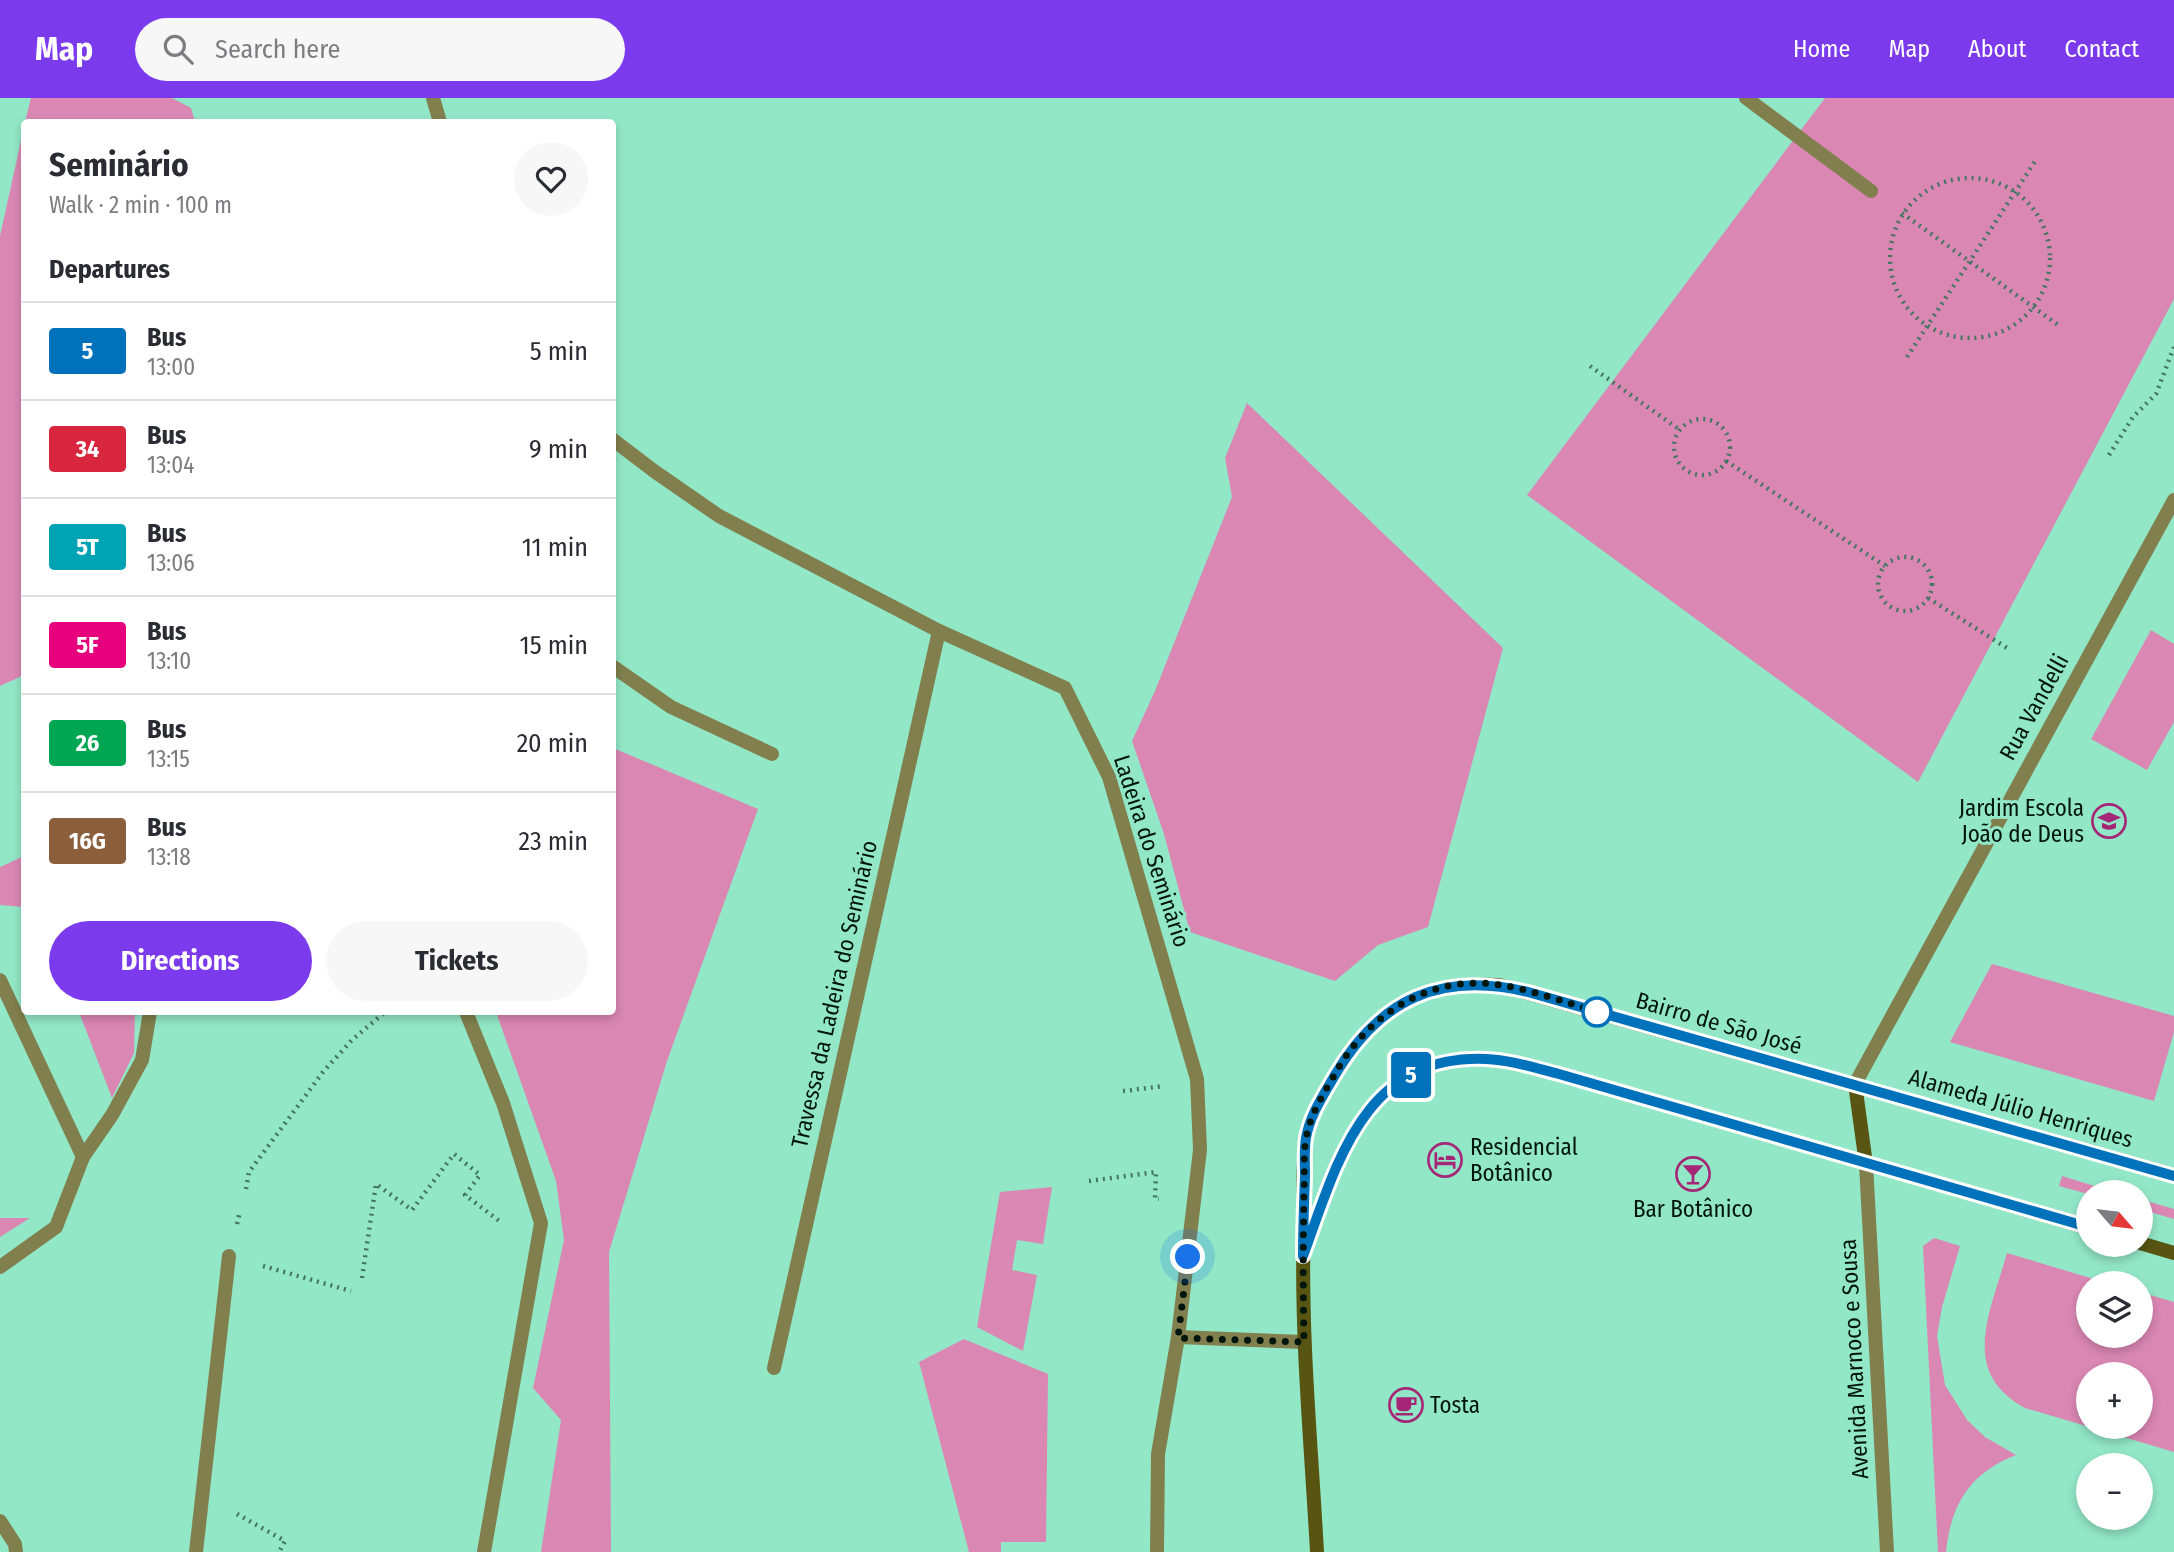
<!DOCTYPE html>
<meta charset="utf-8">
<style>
:root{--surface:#fff;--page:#f7f7f7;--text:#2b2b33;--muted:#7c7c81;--line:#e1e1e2;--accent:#7c3aed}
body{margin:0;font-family:"Fira Sans Condensed",sans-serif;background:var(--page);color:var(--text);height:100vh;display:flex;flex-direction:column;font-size:26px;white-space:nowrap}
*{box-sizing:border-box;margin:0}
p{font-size:23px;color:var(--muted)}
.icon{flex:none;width:38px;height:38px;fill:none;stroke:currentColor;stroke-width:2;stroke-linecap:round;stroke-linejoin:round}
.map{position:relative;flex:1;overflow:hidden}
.drawer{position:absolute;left:21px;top:21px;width:595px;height:896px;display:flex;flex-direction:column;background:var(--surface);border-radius:7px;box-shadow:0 4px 10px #0003}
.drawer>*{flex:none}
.badge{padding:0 14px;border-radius:5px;font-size:24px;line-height:46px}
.needle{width:46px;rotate:118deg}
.tools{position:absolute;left:2076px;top:1082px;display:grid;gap:14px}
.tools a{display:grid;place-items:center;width:77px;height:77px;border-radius:50%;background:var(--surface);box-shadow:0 4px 10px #0003;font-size:35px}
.you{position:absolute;width:35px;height:35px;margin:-18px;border:5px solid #fff;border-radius:50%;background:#1a73e8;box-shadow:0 0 0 10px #1a73e833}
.map>.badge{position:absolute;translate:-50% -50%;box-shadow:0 0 0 4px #fff}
h2{padding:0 28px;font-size:26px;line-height:63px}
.round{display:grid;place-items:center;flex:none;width:74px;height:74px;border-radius:37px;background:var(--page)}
.head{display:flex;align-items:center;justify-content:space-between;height:119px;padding:0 28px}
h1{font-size:33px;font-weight:700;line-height:52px}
.action{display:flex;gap:14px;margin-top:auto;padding:14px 28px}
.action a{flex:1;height:80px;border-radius:42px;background:var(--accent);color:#fff;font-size:28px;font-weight:700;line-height:80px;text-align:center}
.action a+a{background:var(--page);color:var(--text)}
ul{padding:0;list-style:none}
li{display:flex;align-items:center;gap:21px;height:98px;padding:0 28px;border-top:2px solid var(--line)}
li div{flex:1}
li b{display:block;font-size:26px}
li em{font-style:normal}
li .badge{min-width:77px;font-weight:700;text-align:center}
header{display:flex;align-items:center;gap:42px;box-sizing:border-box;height:98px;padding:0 35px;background:var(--accent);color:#fff}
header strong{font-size:33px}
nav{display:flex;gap:38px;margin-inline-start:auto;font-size:24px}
.search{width:490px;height:63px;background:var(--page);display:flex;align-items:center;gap:18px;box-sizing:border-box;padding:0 24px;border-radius:38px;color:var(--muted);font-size:26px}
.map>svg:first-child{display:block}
.green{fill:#da87b4;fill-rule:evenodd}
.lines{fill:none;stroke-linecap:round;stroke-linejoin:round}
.path{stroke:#437561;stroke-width:4.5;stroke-dasharray:2 5;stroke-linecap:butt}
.service{stroke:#807f4d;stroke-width:14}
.minor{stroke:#807f4d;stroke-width:14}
.secondary{stroke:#585513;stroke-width:14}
.line-casing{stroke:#fff;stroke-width:16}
.line{stroke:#0072bc;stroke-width:10}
.walk{stroke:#00160d;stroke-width:7;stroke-dasharray:0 12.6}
.stop-dot{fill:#fff;stroke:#0072bc;stroke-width:3.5}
.labels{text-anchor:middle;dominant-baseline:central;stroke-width:6;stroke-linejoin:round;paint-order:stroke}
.street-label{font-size:23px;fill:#00160d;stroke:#92e7c6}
.poi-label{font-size:23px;fill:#00160d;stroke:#92e7c6;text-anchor:start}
</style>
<header>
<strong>Map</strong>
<div class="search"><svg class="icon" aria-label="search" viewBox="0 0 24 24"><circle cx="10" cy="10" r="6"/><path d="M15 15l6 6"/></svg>Search here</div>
<nav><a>Home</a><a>Map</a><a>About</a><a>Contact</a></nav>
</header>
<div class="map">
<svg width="2174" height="1454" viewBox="0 0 2174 1454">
<rect width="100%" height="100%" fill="#92e7c6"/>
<g class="green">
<polygon points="31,0 172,0 191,10 195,24 25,24"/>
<polygon points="1825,0 2174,0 2174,201 1918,684 1527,397"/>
<polygon points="24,29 24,577 0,588 0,138"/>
<polygon points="1247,305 1503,550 1428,829 1378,847 1335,883 1190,834 1164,736 1132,643 1155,593 1232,399 1225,360"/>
<polygon points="2151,532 2174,546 2174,624 2147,672 2091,641"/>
<polygon points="613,650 758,711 667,963 609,1154 611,1454 541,1454 561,1322 533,1290 564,1142 556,1083 496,914 612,914"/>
<polygon points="24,758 24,809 0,807 0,769"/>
<polygon points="1992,866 2174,918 2174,934 2154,1003 1950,944"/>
<polygon points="79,914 135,914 134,955 112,1000"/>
<polygon points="2062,1078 2114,1094 2088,1094 2088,1096 2059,1088"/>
<polygon points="1052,1089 1043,1146 1017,1142 1012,1172 1037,1177 1023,1253 977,1229 1000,1094"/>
<polygon points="2140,1101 2174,1111 2174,1121 2140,1111"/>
<polygon points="0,1120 30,1120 0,1139"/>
<path d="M1934,1140L1960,1148L1942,1209L1937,1238L1945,1287L1967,1322L1985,1339L2016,1357C1970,1375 1951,1406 1946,1454H1938L1923,1148Z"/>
<path d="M2007,1155L2107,1185H2088V1237H2140V1194L2174,1204V1354L2025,1310C1958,1274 1991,1213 2007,1155ZM2088,1276H2140V1328H2088Z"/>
<polygon points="964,1241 1048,1276 1046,1444 1001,1444 1001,1454 969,1454 919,1264"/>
</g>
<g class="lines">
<g class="path">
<circle cx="1970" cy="160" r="80"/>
<polyline points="1902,115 2061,229"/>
<polyline points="1907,259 2036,62"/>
<polyline points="1590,268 1680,332"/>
<circle cx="1702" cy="349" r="28"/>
<polyline points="2109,357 2133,319 2156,296 2174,249"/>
<polyline points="1726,363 1885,468"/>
<circle cx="1905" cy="486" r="27"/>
<polyline points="1928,500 2007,550"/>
<polyline points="1123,993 1164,988"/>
<polyline points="1089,1083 1156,1074 1155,1101 1159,1101"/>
<polyline points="246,1091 249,1074 323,974 352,942 385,914"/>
<polyline points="237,1126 240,1113"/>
<polyline points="263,1168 351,1193"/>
<polyline points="362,1180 376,1086 412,1112 454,1056 480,1077 465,1097 502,1125"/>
<polyline points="237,1416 285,1443 279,1454"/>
</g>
<g class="service">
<polyline points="1746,0 1871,93"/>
<polyline points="612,568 671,609 772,656"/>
<polyline points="0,882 83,1059"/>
<polyline points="466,914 503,1005 541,1125 484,1454"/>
<polyline points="0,1169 56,1129 83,1059 112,1017 142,962 150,914"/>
<polyline points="0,1423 15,1446 16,1454"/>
<polyline points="196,1454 229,1158"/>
</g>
<g class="minor">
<polyline points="433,0 440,24"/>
<polyline points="612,341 654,373 719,418 939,533 1065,590 1109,679 1197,981 1200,1052 1178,1239 1158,1356 1157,1454"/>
<polyline points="1855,986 2174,402"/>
<polyline points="1866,1066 1887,1454"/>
<polyline points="1178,1239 1304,1244"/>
<polyline points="774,1270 939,533"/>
</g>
<g class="secondary">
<polyline points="1855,986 1866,1066"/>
<polyline points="2140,1145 2174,1155"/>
<path d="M1307,1147C1341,1056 1367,956 1486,961C1511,962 1535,970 1559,976L2088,1130"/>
<path d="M1317,1454C1311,1343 1300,1232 1304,1121C1304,1095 1302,1066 1306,1041C1309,1020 1320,1001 1331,983C1372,912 1415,884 1499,887L2174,1078"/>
</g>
</g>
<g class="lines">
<g class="line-casing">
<path id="line" d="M2088,1129L1559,976C1535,970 1511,962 1486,961C1363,956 1337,1066 1303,1158C1303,1131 1304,1105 1305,1078C1305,1066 1304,1052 1306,1040C1310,1017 1323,998 1335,977C1380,901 1440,873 1528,894L2174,1078"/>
</g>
<use href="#line" class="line"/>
<path class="walk" d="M1188,1159L1178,1240L1304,1244C1303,1194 1303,1144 1304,1094C1305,1077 1303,1058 1306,1041C1310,1015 1326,992 1339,969C1372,914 1433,876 1500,887C1532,892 1565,904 1597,914"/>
</g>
<defs>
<g id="school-ring" transform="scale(1.75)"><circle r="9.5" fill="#92e7c6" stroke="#a52676" stroke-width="1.5"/><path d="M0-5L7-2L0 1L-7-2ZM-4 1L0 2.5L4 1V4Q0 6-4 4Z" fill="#a52676"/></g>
<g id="hotel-ring" transform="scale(1.75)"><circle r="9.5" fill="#92e7c6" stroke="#a52676" stroke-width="1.5"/><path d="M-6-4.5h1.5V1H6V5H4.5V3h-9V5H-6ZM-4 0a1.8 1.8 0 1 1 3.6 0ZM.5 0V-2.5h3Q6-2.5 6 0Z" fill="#a52676"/></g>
<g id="bar-ring" transform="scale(1.75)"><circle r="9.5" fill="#92e7c6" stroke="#a52676" stroke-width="1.5"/><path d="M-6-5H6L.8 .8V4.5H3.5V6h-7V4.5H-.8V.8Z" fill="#a52676"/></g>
<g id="cafe-ring" transform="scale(1.75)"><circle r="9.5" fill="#92e7c6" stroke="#a52676" stroke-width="1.5"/><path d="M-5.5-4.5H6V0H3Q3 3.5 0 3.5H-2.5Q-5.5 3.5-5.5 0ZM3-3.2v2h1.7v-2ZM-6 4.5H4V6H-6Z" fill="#a52676"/></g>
</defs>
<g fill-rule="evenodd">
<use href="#school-ring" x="2109" y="723"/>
<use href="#hotel-ring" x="1445" y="1062"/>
<use href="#bar-ring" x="1693" y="1076"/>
<use href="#cafe-ring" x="1406" y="1307"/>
</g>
<circle class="stop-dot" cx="1597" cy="914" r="14"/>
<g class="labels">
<g class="street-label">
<text transform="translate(2034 609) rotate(-61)">Rua Vandelli</text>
<text transform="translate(1152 753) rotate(72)">Ladeira do Seminário</text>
<text transform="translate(834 896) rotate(-77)">Travessa da Ladeira do Seminário</text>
<text transform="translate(1719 925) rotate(16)">Bairro de São José</text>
<text transform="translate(2021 1010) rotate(16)">Alameda Júlio Henriques</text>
<text transform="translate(1854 1261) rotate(-93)">Avenida Marnoco e Sousa</text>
</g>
<g class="poi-label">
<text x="2084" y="710" text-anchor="end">Jardim Escola<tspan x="2084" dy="26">João de Deus</tspan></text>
<text x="1470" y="1049">Residencial<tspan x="1470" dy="26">Botânico</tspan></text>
<text x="1693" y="1111" text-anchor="middle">Bar Botânico</text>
<text x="1430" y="1307">Tosta</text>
</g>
</g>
</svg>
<div class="tools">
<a><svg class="needle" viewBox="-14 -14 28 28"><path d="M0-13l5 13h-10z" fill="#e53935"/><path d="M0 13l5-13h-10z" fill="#7c7c81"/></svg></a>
<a><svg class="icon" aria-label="layers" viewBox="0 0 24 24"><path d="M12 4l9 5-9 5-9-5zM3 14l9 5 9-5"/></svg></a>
<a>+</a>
<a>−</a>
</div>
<div class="you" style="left:1188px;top:1159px"></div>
<b class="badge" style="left:1411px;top:977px;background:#0072bc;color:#fff">5</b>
<section class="drawer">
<div class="head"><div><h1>Seminário</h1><p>Walk · 2 min · 100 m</p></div><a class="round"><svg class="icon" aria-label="heart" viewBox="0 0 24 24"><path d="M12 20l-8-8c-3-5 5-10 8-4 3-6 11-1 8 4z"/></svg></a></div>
<h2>Departures</h2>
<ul>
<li><span class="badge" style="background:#0072bc;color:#fff">5</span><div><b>Bus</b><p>13:00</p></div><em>5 min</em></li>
<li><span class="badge" style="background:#d7263d;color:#fff">34</span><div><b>Bus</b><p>13:04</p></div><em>9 min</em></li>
<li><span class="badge" style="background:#00a3b4;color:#fff">5T</span><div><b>Bus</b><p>13:06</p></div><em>11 min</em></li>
<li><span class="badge" style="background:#e6007e;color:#fff">5F</span><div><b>Bus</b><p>13:10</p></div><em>15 min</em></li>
<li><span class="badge" style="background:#00a651;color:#fff">26</span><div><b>Bus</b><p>13:15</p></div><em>20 min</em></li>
<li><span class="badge" style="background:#8b5e3c;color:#fff">16G</span><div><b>Bus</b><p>13:18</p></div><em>23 min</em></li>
</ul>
<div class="action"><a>Directions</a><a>Tickets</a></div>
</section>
</div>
